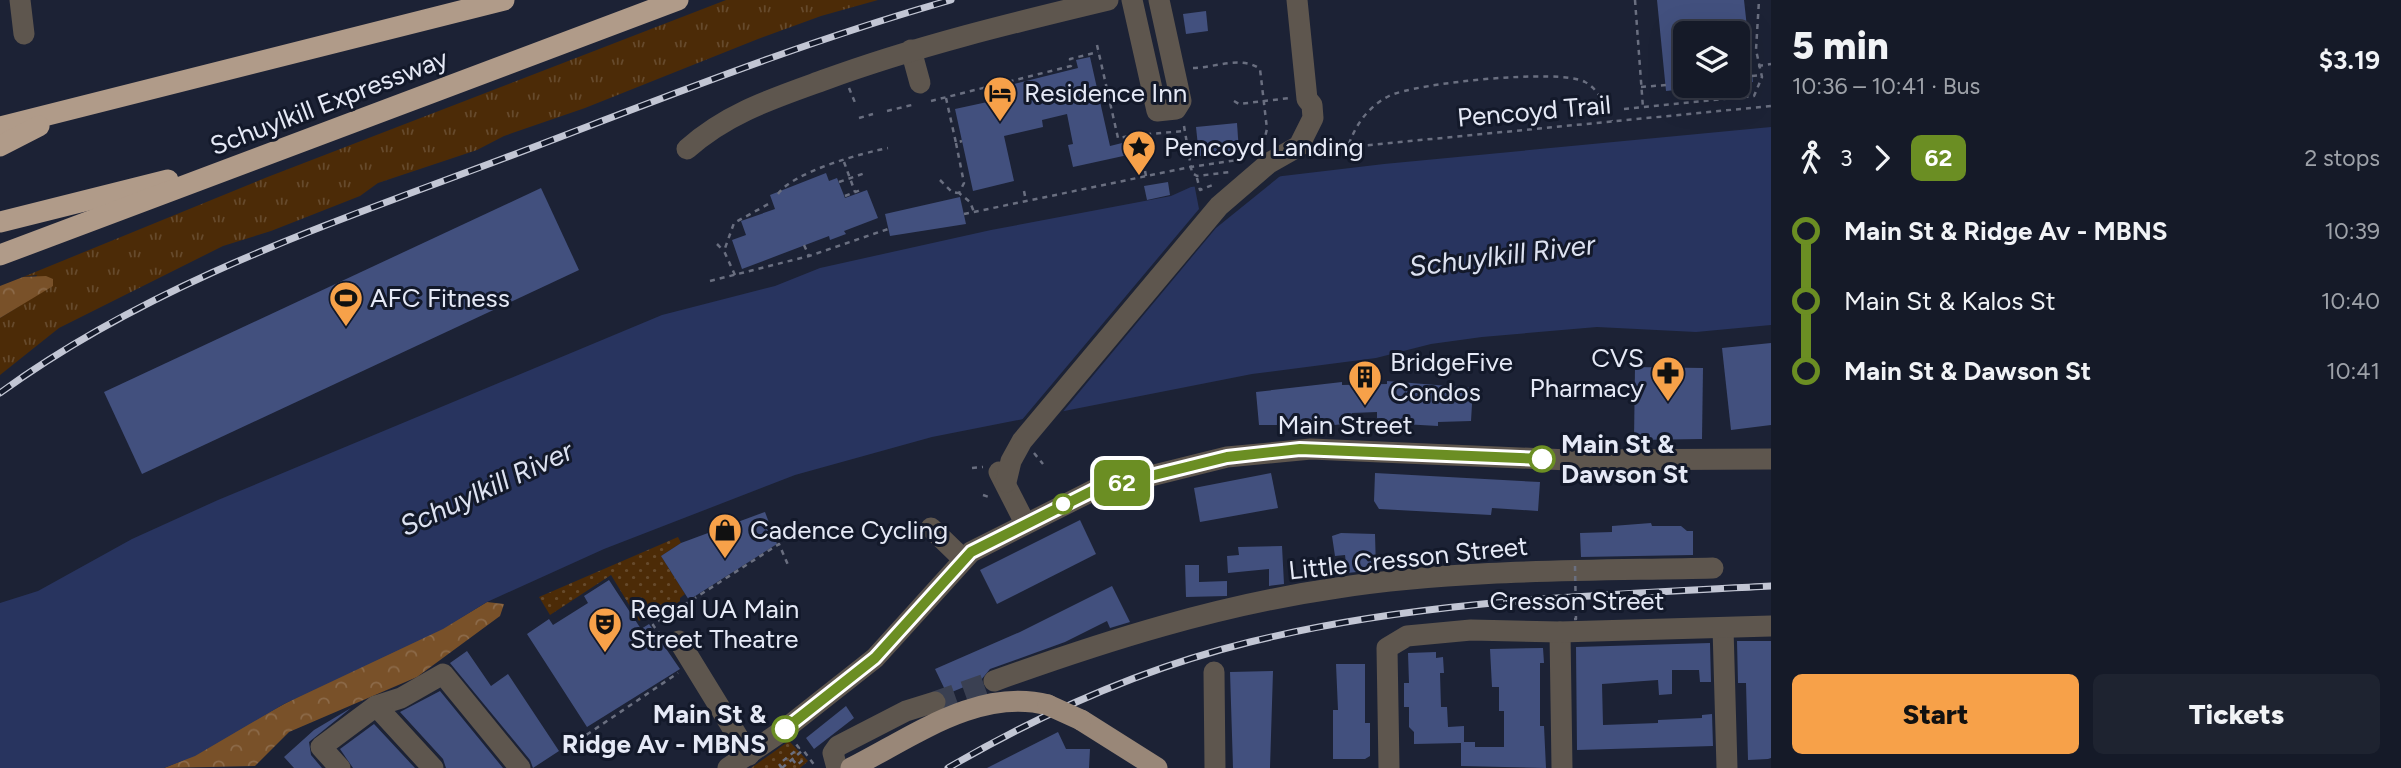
<!DOCTYPE html>
<meta charset="utf-8">
<style>
:root{--surface:#151a28;--page:#1e2330;--text:#f1f3f6;--muted:#9da1a8;--line:#343845;--accent:#f7a149}
body{margin:0;font-family:Figtree,sans-serif;background:var(--page);color:var(--text);height:100vh;display:flex;flex-direction:column;font-size:26px;white-space:nowrap}
*{box-sizing:border-box;margin:0}
p{font-size:23px;color:var(--muted)}
.icon{flex:none;width:38px;height:38px;fill:none;stroke:currentColor;stroke-width:2;stroke-linecap:round;stroke-linejoin:round}
.map{position:relative;flex:1;overflow:hidden}
.side{display:flex;flex-direction:column;background:var(--surface);width:630px}
.side>*{flex:none}
.badge{padding:0 14px;border-radius:10px;font-size:24px;line-height:46px}
.tools{position:absolute;left:1673px;top:21px;display:grid;gap:14px}
.tools a{display:grid;place-items:center;width:77px;height:77px;border-radius:10px;background:var(--surface);box-shadow:0 7px 28px #0002,0 0 0 2px var(--line);font-size:35px}
.map>.badge{position:absolute;translate:-50% -50%;box-shadow:0 0 0 4px #fff}
.legs{display:flex;align-items:center;gap:10px;height:77px;padding:0 21px;font-size:23px}
.legs p{margin-inline-start:auto}
.overview{display:flex;align-items:center;justify-content:space-between;height:119px;padding:0 21px}
h1{font-size:38px;font-weight:800;line-height:52px}
.action{display:flex;gap:14px;margin-top:auto;padding:14px 21px}
.action a{flex:1;height:80px;border-radius:10px;background:var(--accent);color:#111;font-size:28px;font-weight:800;line-height:80px;text-align:center}
.action a+a{background:var(--page);color:var(--text)}
ul{padding:0 21px;list-style:none}
li{display:flex;align-items:center;gap:24px;height:70px;font-size:26px}
li i{display:grid;place-items:center;width:10px;height:100%;margin:0 9px;background:currentColor}
li i::after{content:'';width:18px;height:18px;margin:-9px;border:5px solid;border-radius:50%;background:var(--surface)}
li p{margin-inline-start:auto}
li:first-child i{background:linear-gradient(#0000 50%,currentColor 0)}
li:last-child i{background:linear-gradient(currentColor 50%,#0000 0)}
main{display:flex;flex:1;min-height:0}
.map>svg:first-child{display:block}
.grass{fill:url(#grass-tufts)}
.forest{fill:url(#forest-crowns)}
.park{fill:url(#park-dots)}
.water{fill:#28345f}
.pier{fill:#1c2235}
.building{fill:#42507e}
.lines{fill:none;stroke-linecap:round;stroke-linejoin:round}
.minor-tunnel{stroke:#3a4052;stroke-width:21;stroke-dasharray:21 10;stroke-linecap:butt}
.path{stroke:#6a6f80;stroke-width:2.5;stroke-dasharray:5 5;stroke-linecap:butt}
.minor{stroke:#5e564e;stroke-width:21}
.major{stroke:#998778;stroke-width:21}
.highway{stroke:#b09b89;stroke-width:21}
.rail-casing{stroke:#c2c6d4;stroke-width:7}
.rail{stroke:#13192a;stroke-width:4.5;stroke-dasharray:13;stroke-linecap:butt}
.path-bridge{stroke:#6a6f80;stroke-width:2.5;stroke-dasharray:5 5;stroke-linecap:butt}
.major-bridge{stroke:#998778;stroke-width:21}
.line-1-casing{stroke:#fff;stroke-width:16}
.line-1{stroke:#6b8e23;stroke-width:10}
.stop-1-dot{fill:#fff;stroke:#6b8e23;stroke-width:3.5}
.labels{text-anchor:middle;dominant-baseline:central;stroke-width:6;stroke-linejoin:round;paint-order:stroke}
.poi-label{font-size:26px;fill:#e5e9f6;stroke:#13192a;text-anchor:start}
.street-label{font-size:26px;fill:#e5e9f6;stroke:#13192a}
.stop-label{font-size:26px;font-weight:bold;fill:#e5e9f6;stroke:#13192a;text-anchor:start}
.water-label{font-size:28px;font-style:italic;fill:#dde2f1;stroke:#13192a}
</style>
<main>
<div class="map">
<svg width="1771" height="768" viewBox="0 0 1771 768">
<defs>
<pattern id="grass-tufts" width="24" height="20" patternUnits="userSpaceOnUse" patternTransform="scale(1.75)"><rect width="24" height="20" fill="#4c2b07"/><path d="M3 7l-1-3M5 7V3M7 7l1-3M15 17l-1-3M17 17v-4M19 17l1-3" fill="none" stroke="#664a2c"/></pattern>
<pattern id="forest-crowns" width="20" height="18" patternUnits="userSpaceOnUse" patternTransform="scale(1.75)"><rect width="20" height="18" fill="#795129"/><path d="M2 6a3 3 0 1 1 6 0M12 15a3 3 0 1 1 6 0" fill="none" stroke="#8c6a49"/></pattern>
<pattern id="park-dots" width="8" height="8" patternUnits="userSpaceOnUse" patternTransform="scale(1.75)"><rect width="8" height="8" fill="#4c2b07"/><path d="M2 2h.1M6 6h.1" fill="none" stroke="#664a2c" stroke-width="1.8" stroke-linecap="round"/></pattern>
</defs>
<rect width="100%" height="100%" fill="#1c2235"/>
<polygon class="grass" points="726,0 878,0 821,16 758,39 585,108 504,136 477,150 378,183 360,196 271,231 223,246 59,328 0,375 0,318 21,305 37,275 23,277 265,178"/>
<g class="forest">
<polygon points="46,276 53,279 53,286 0,318 0,286 23,277"/>
<path d="M487,602L504,604L500,616L417,677L289,732L255,766L164,768C208,751 245,724 286,703C353,668 423,642 487,602Z"/>
</g>
<g class="park">
<polygon points="678,537 681,543 661,556 685,594 680,598 680,601 654,619 650,614 639,621 611,575 550,615 539,597"/>
<polygon points="789,741 808,761 800,768 751,768"/>
</g>
<polygon class="water" points="1771,127 1771,325 1696,332 1597,327 1482,337 1431,344 1376,358 1252,374 932,437 795,475 604,549 487,602 443,629 284,704 195,756 164,768 0,768 0,603 38,591 132,539 218,500 662,315 775,286 820,268 991,230 1171,196 1191,187 1384,164"/>
<polygon class="pier" points="1284,173 1216,228 1061,414 1021,421 1199,209 1194,183"/>
<g class="building">
<polygon points="1657,0 1744,0 1753,82 1738,83 1738,33 1685,33 1685,89 1666,91"/>
<polygon points="1206,11 1208,31 1186,34 1183,14"/>
<polygon points="1090,57 1110,146 1134,140 1137,153 1073,167 1068,145 1073,144 1067,114 1042,120 1043,127 1004,136 1014,181 973,191 955,109 992,101 990,90 1078,68 1076,60"/>
<polygon points="1237,123 1239,152 1199,156 1196,127"/>
<polygon points="826,173 829,181 837,178 845,198 867,190 878,218 844,231 846,234 830,240 829,236 742,269 732,240 746,235 741,221 775,209 770,195"/>
<polygon points="1168,182 1170,195 1147,200 1144,186"/>
<polygon points="541,188 579,270 142,474 104,392"/>
<polygon points="960,197 966,224 890,236 885,214"/>
<polygon points="1771,343 1771,425 1731,430 1722,348"/>
<polygon points="1635,367 1703,368 1702,439 1634,440"/>
<polygon points="1387,381 1473,388 1471,421 1438,422 1438,426 1385,423 1385,419 1377,418 1377,412 1352,413 1353,420 1345,420 1345,424 1292,429 1292,425 1259,425 1256,392 1342,382 1342,385 1387,384"/>
<polygon points="1271,473 1278,508 1200,522 1194,488"/>
<polygon points="1375,473 1540,482 1538,511 1492,508 1491,515 1379,509 1374,501"/>
<polygon points="765,512 777,544 689,600 661,556 681,543"/>
<polygon points="1080,520 1096,554 997,604 980,570"/>
<polygon points="1651,523 1652,526 1681,526 1687,531 1693,531 1693,555 1581,557 1580,533 1612,532 1612,526"/>
<polygon points="1341,533 1375,534 1376,570 1347,573 1345,555 1335,556 1332,536"/>
<polygon points="1282,546 1284,584 1269,586 1269,569 1228,573 1227,556 1239,555 1238,547"/>
<polygon points="1185,565 1199,565 1199,582 1227,581 1227,596 1186,597"/>
<polygon points="609,580 641,629 649,624 680,669 587,727 527,634 549,619 553,625 588,603 584,596"/>
<polygon points="1112,586 1130,622 1110,628 1107,621 1065,642 990,669 981,680 947,694 935,669 1020,632"/>
<polygon points="1737,641 1771,641 1771,758 1768,759 1748,760 1746,683 1738,683"/>
<polygon points="1710,643 1711,682 1700,682 1699,670 1672,670 1672,694 1659,695 1658,680 1602,684 1603,725 1658,723 1658,720 1702,718 1702,715 1712,714 1713,746 1577,750 1576,647"/>
<polygon points="1543,648 1544,663 1540,663 1540,726 1544,726 1546,768 1461,766 1461,743 1414,744 1414,732 1409,727 1409,707 1404,707 1404,683 1409,683 1408,653 1436,652 1436,658 1443,657 1444,673 1440,673 1441,707 1447,707 1448,727 1464,726 1464,742 1475,742 1475,747 1504,747 1504,711 1499,711 1499,687 1492,687 1490,649"/>
<polygon points="467,651 491,686 508,674 559,751 533,768 530,760 450,663"/>
<polygon points="1336,664 1365,664 1365,723 1370,723 1370,756 1365,759 1333,759 1333,710 1338,710"/>
<polygon points="1273,671 1270,768 1233,768 1230,672"/>
<polygon points="440,691 503,768 446,768 443,759 400,712"/>
<polygon points="846,706 854,718 814,749 806,738"/>
<polygon points="351,708 309,742 311,755 322,768 294,768 284,757 314,730"/>
<polygon points="374,724 415,768 353,768 340,749"/>
<polygon points="1058,732 1066,749 1090,749 1089,768 987,768"/>
</g>
<g class="lines">
<polyline class="minor-tunnel" points="935,702 994,681"/>
<g class="path">
<polyline points="1635,0 1643,108"/>
<polyline points="1097,45 1118,138 1138,135"/>
<polyline points="1758,66 1771,64"/>
<path d="M1193,68C1214,68 1241,55 1260,69L1267,129L1263,145"/>
<polyline points="1752,76 1762,75"/>
<polyline points="1641,87 1666,85"/>
<polyline points="849,88 856,105"/>
<polyline points="946,98 956,143 962,141"/>
<polyline points="931,101 1071,66 1070,59 1098,52"/>
<polyline points="1234,101 1239,104 1290,98"/>
<polyline points="1624,109 1754,96 1762,77 1756,50 1759,0"/>
<polyline points="887,111 916,104"/>
<polyline points="859,118 873,114"/>
<polyline points="1184,126 1192,173 1197,176 1230,172"/>
<polyline points="956,143 964,183 959,193 970,202 974,212"/>
<path d="M1349,144C1356,124 1369,106 1389,96C1415,83 1561,68 1585,82C1600,90 1605,107 1612,121"/>
<polyline points="1318,150 1771,106"/>
<polyline points="844,162 855,192"/>
<polyline points="1146,176 1138,135 1184,131"/>
<polyline points="1197,178 1200,190 1215,184"/>
<polyline points="940,180 952,192 958,193"/>
<polyline points="839,182 865,173"/>
<polyline points="1024,191 1026,201"/>
<path d="M778,194C793,172 862,153 888,148"/>
<polyline points="845,196 863,189"/>
<polyline points="964,214 1190,167 1238,160"/>
<polyline points="717,244 724,251"/>
<polyline points="804,245 809,256"/>
<polyline points="735,275 724,251 734,223 772,202"/>
<polyline points="710,281 809,256 888,229"/>
<polyline points="1034,453 1043,464"/>
<polyline points="972,468 983,467"/>
<polyline points="983,495 992,498"/>
<polyline points="661,636 653,625 779,544 788,565"/>
<polyline points="570,746 678,673"/>
<polyline points="792,759 797,765 803,760 805,764"/>
<polyline points="782,768 803,750 815,766"/>
<polyline points="782,768 779,764 799,748 796,744"/>
</g>
<g class="minor">
<polyline points="20,0 24,34"/>
<polyline points="1132,0 1157,111 1176,109 1181,101 1159,0"/>
<polyline points="911,50 920,83"/>
<path d="M687,149C727,113 774,98 824,80C917,46 1012,23 1108,0"/>
<polyline points="999,472 1025,523"/>
<polyline points="1006,482 1011,461 1022,441 1219,206 1269,163 1299,146 1313,118 1312,105 1307,99 1297,0"/>
<polyline points="931,528 963,559"/>
<polyline points="1723,628 1727,768"/>
<polyline points="1560,632 1562,768"/>
<polyline points="679,641 749,755"/>
<polyline points="1214,672 1215,768"/>
<path d="M994,681C1105,641 1219,605 1337,588C1461,569 1588,571 1713,568"/>
<polyline points="376,706 401,698 443,674 520,768"/>
<polyline points="340,768 321,747 376,706 433,768"/>
<polyline points="728,768 785,729 875,658 971,552 1094,490 1227,457 1311,449 1569,460 1771,459"/>
<polyline points="837,768 833,753 838,746 906,711 935,702"/>
<polyline points="1389,768 1387,648 1407,636 1471,630 1560,632 1771,626"/>
</g>
<g class="major">
<polyline points="1081,720 1157,768"/>
<path d="M851,768C911,738 978,687 1048,705"/>
</g>
<g class="highway">
<polyline points="0,127 504,0"/>
<polyline points="0,146 39,126"/>
<polyline points="0,222 168,180"/>
<polyline points="0,255 678,0"/>
</g>
<g class="rail-casing">
<g id="rail">
<path d="M0,393C153,282 327,225 502,159C651,103 798,43 951,0"/>
<path d="M948,768C1042,713 1144,668 1250,642C1420,600 1598,595 1771,586"/>
</g>
</g>
<use href="#rail" class="rail"/>
<polyline class="path-bridge" points="1574,619 1576,619 1575,565"/>
<polyline class="major-bridge" points="1048,705 1081,720"/>
</g>
<g class="lines">
<g class="line-1-casing">
<polyline id="line-1" points="785,729 875,658 971,552 1094,490 1227,457 1300,449 1542,459"/>
</g>
<use href="#line-1" class="line-1"/>
</g>
<defs>
<g id="hotel-pin" transform="scale(1.75)"><path d="M0 17L-7.5 6A9.5 9.5 0 1 1 7.5 6Z" fill="#f7a149" stroke="#13192a"/><path d="M-6-4.5h1.5V1H6V5H4.5V3h-9V5H-6ZM-4 0a1.8 1.8 0 1 1 3.6 0ZM.5 0V-2.5h3Q6-2.5 6 0Z" fill="#111"/></g>
<g id="sight-pin" transform="scale(1.75)"><path d="M0 17L-7.5 6A9.5 9.5 0 1 1 7.5 6Z" fill="#f7a149" stroke="#13192a"/><path d="M0-6L1.8-2.2L6-1.7L2.9 1.2L3.7 5.4L0 3.3L-3.7 5.4L-2.9 1.2L-6-1.7L-1.8-2.2Z" fill="#111"/></g>
<g id="stadium-pin" transform="scale(1.75)"><path d="M0 17L-7.5 6A9.5 9.5 0 1 1 7.5 6Z" fill="#f7a149" stroke="#13192a"/><path d="M0-5a6.5 5 0 1 0 0 10a6.5 5 0 1 0 0-10ZM-3.5-1.8h7v3.6h-7Z" fill="#111"/></g>
<g id="pharmacy-pin" transform="scale(1.75)"><path d="M0 17L-7.5 6A9.5 9.5 0 1 1 7.5 6Z" fill="#f7a149" stroke="#13192a"/><path d="M-2-6h4v4h4v4h-4v4h-4v-4h-4v-4h4Z" fill="#111"/></g>
<g id="building-pin" transform="scale(1.75)"><path d="M0 17L-7.5 6A9.5 9.5 0 1 1 7.5 6Z" fill="#f7a149" stroke="#13192a"/><path d="M-4-6H4V6H1V3H-1V6H-4ZM-2.5-4.3h1.7v1.8h-1.7ZM.8-4.3h1.7v1.8H.8ZM-2.5-1h1.7V.8h-1.7ZM.8-1h1.7V.8H.8Z" fill="#111"/></g>
<g id="shop-pin" transform="scale(1.75)"><path d="M0 17L-7.5 6A9.5 9.5 0 1 1 7.5 6Z" fill="#f7a149" stroke="#13192a"/><path d="M-5-2.5h2.3a2.7 3.5 0 0 1 5.4 0H5L5.5 6h-11ZM-1.5-2.5h3a1.5 2.3 0 0 0-3 0Z" fill="#111"/></g>
<g id="theatre-pin" transform="scale(1.75)"><path d="M0 17L-7.5 6A9.5 9.5 0 1 1 7.5 6Z" fill="#f7a149" stroke="#13192a"/><path d="M-5-5.5Q0-4 5-5.5V0Q5 5 0 6Q-5 5-5 0ZM-3.3-2.5H-1v1.5H-3.3ZM1-2.5H3.3v1.5H1ZM-2.8 1Q0 5.5 2.8 1Z" fill="#111"/></g>
</defs>
<g fill-rule="evenodd">
<use href="#hotel-pin" x="1000" y="93"/>
<use href="#sight-pin" x="1139" y="147"/>
<use href="#stadium-pin" x="346" y="298"/>
<use href="#pharmacy-pin" x="1668" y="373"/>
<use href="#building-pin" x="1365" y="377"/>
<use href="#shop-pin" x="725" y="530"/>
<use href="#theatre-pin" x="605" y="624"/>
</g>
<g class="stop-1-dot">
<circle cx="1542" cy="459" r="12"/>
<circle cx="1063" cy="504" r="9"/>
<circle cx="785" cy="729" r="12"/>
</g>
<g class="labels">
<g class="poi-label">
<text x="1024" y="93">Residence Inn</text>
<text x="1164" y="147">Pencoyd Landing</text>
<text x="370" y="298">AFC Fitness</text>
<text x="1644" y="358" text-anchor="end">CVS<tspan x="1644" dy="30">Pharmacy</tspan></text>
<text x="1390" y="362">BridgeFive<tspan x="1390" dy="30">Condos</tspan></text>
<text x="750" y="530">Cadence Cycling</text>
<text x="630" y="609">Regal UA Main<tspan x="630" dy="30">Street Theatre</tspan></text>
</g>
<g class="street-label">
<text transform="translate(329 102) rotate(-21)">Schuylkill Expressway</text>
<text transform="translate(1534 111) rotate(-5)">Pencoyd Trail</text>
<text x="1345" y="425">Main Street</text>
<text transform="translate(1408 558) rotate(-6)">Little Cresson Street</text>
<text x="1577" y="601">Cresson Street</text>
</g>
<g class="stop-label">
<text x="1561" y="444">Main St &amp;<tspan x="1561" dy="30">Dawson St</tspan></text>
<text x="766" y="714" text-anchor="end">Main St &amp;<tspan x="766" dy="30">Ridge Av - MBNS</tspan></text>
</g>
<g class="water-label">
<text transform="translate(1502 255) rotate(-7)">Schuylkill River</text>
<text transform="translate(486 488) rotate(-25)">Schuylkill River</text>
</g>
</g>
</svg>
<div class="tools">
<a><svg class="icon" aria-label="layers" viewBox="0 0 24 24"><path d="M12 4l9 5-9 5-9-5zM3 14l9 5 9-5"/></svg></a>
</div>
<b class="badge" style="left:1122px;top:483px;background:#6b8e23;color:#fff">62</b>
</div>
<section class="side">
<div class="overview"><div><h1>5 min</h1><p>10:36 – 10:41 · Bus</p></div><b>$3.19</b></div>
<div class="legs"><svg class="icon" aria-label="walk" viewBox="0 0 24 24"><circle cx="13" cy="4" r="2"/><path d="M13 8l-2 6 4 7M11 14l-3 7M7 12l3-4h3l4 4"/></svg>3<svg class="icon" aria-label="forward" viewBox="0 0 24 24"><path d="M9 5l7 7-7 7"/></svg><b class="badge" style="background:#6b8e23;color:#fff">62</b><p>2 stops</p></div>
<ul>
<li><i style="color:#6b8e23"></i><b>Main St &amp; Ridge Av - MBNS</b><p>10:39</p></li>
<li><i style="color:#6b8e23"></i><span>Main St &amp; Kalos St</span><p>10:40</p></li>
<li><i style="color:#6b8e23"></i><b>Main St &amp; Dawson St</b><p>10:41</p></li>
</ul>
<div class="action"><a>Start</a><a>Tickets</a></div>
</section>
</main>
